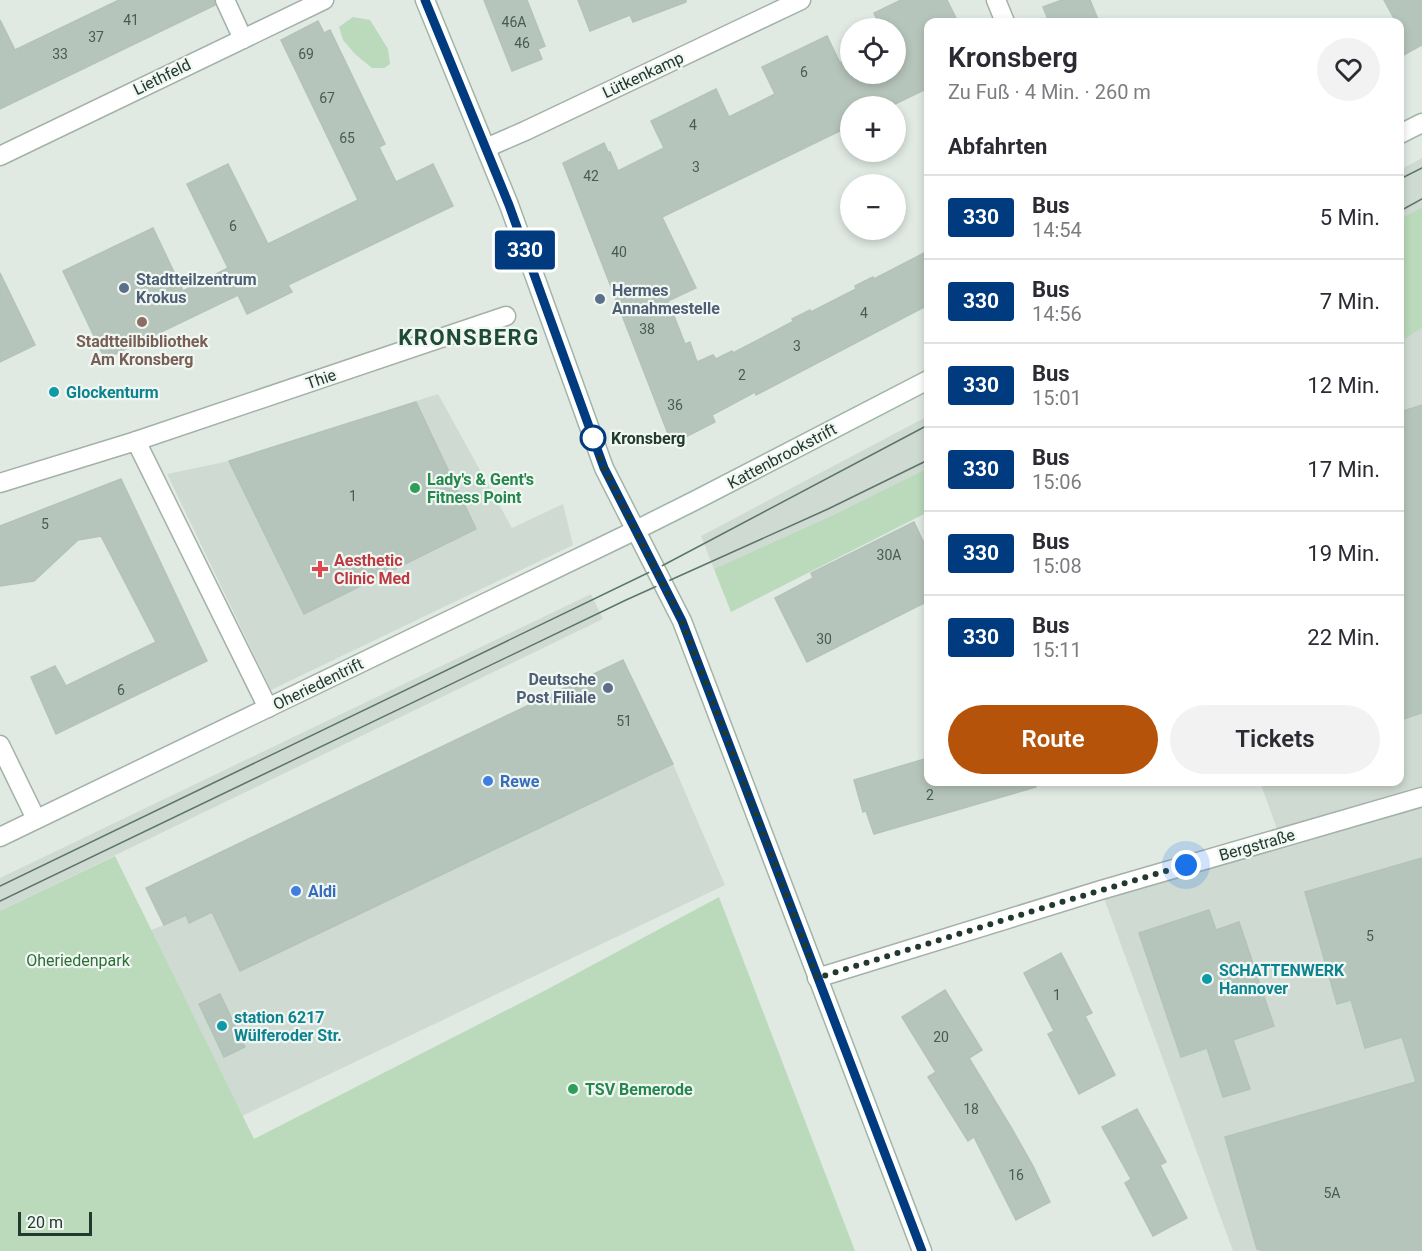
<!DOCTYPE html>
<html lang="de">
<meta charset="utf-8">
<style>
:root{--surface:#fff;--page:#f2f2f3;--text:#2b2b33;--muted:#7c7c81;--line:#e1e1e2;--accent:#b45309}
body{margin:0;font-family:Roboto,sans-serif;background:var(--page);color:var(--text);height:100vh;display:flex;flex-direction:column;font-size:22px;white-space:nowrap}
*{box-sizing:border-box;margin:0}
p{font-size:20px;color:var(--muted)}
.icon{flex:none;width:33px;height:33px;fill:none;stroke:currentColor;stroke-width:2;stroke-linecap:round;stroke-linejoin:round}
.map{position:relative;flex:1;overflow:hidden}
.drawer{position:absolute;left:924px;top:18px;width:480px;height:768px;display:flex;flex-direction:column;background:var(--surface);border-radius:12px;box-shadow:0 3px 9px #0003}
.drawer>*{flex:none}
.badge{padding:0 12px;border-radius:4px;font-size:21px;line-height:39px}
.buttons{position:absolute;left:840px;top:18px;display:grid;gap:12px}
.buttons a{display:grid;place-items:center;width:66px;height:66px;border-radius:50%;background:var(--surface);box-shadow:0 3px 9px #0003;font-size:30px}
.scale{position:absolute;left:18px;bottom:15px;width:74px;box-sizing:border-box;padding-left:6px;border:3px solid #22392e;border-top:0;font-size:16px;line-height:21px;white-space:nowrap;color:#22392e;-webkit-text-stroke:4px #f0f7f2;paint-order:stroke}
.you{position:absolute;width:30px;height:30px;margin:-15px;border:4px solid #fff;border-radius:50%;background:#1a73e8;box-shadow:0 0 0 9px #1a73e833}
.map>.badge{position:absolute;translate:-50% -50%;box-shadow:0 0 0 3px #fff}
h2{padding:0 24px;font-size:22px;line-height:54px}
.round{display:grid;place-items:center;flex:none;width:63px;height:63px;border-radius:32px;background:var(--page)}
.head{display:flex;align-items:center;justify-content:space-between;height:102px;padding:0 24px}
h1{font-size:28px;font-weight:600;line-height:45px}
.action{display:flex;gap:12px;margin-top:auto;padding:12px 24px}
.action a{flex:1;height:69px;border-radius:36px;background:var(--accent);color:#fff;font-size:24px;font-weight:600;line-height:69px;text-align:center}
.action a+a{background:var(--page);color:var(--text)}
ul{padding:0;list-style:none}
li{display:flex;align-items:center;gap:18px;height:84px;padding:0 24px;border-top:2px solid var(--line)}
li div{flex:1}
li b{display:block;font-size:22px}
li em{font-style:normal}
li .badge{min-width:66px;font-weight:700;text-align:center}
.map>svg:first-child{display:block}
.built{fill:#cedad2}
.green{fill:#badabb}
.building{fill:#b6c5bb;stroke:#b3c3b9;stroke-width:1.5}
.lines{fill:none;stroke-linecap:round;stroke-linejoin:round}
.pedestrian-casing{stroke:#a3b1a9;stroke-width:21}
.minor-casing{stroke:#a3b1a9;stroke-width:21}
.secondary-casing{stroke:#a0b5a8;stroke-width:21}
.pedestrian{stroke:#fff;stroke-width:18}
.minor{stroke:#fff;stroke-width:18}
.secondary{stroke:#fff;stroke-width:18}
.tram{stroke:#5c7569;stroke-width:1.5}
.line-casing{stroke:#fff;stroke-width:14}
.line{stroke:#003b80;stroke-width:9}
.walk{stroke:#22392e;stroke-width:6;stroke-dasharray:0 10.8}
.service-dot{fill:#5c6f8a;stroke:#f0f7f2;stroke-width:2}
.education-dot{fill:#8d6e63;stroke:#f0f7f2;stroke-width:2}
.culture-dot{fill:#0f9aa8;stroke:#f0f7f2;stroke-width:2}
.stop-dot{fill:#fff;stroke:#003b80;stroke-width:3}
.leisure-dot{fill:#2e9e5b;stroke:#f0f7f2;stroke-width:2}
.health-dot{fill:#e0444e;stroke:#f0f7f2;stroke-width:2}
.shop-dot{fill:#3f7fe0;stroke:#f0f7f2;stroke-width:2}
.labels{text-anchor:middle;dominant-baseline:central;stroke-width:4.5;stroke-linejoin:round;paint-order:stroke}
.number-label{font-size:14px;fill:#475c51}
.street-label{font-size:16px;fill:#22392e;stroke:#f0f7f2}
.service-label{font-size:16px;font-weight:bold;fill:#4e5e75;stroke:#f0f7f2;text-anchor:start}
.education-label{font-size:16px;font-weight:bold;fill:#785e54;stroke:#f0f7f2}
.culture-label{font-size:16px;font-weight:bold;fill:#0d838f;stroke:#f0f7f2;text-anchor:start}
.stop-label{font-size:16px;font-weight:bold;fill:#22392e;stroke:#f0f7f2;text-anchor:start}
.leisure-label{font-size:16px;font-weight:bold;fill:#27864d;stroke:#f0f7f2;text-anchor:start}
.health-label{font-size:16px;font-weight:bold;fill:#be3a42;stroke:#f0f7f2;text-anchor:start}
.shop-label{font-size:16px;font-weight:bold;fill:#366cbe;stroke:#f0f7f2;text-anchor:start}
.park-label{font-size:16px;fill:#2e6e38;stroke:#f0f7f2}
.district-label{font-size:22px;font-weight:bold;letter-spacing:1.5px;fill:#1f4a36;stroke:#f0f7f2}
</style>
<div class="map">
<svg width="1422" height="1251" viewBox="0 0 1422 1251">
<rect width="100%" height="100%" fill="#e0eae3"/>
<g class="built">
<polygon points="1422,158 1422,207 1400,219 1400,170"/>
<polygon points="1422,328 1422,1251 1233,1251 1101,890 1280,837 1260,782 1400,782 1400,342"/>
<polygon points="438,394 512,528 563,504 573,545 271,690 167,474 229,461"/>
<polygon points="928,416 928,468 831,516 714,569 701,536"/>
<polygon points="591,594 603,619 0,911 0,878"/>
<polygon points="623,660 673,764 725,885 242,1116 151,930 164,925 146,888"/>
</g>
<g class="green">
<polygon points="353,17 370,20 388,49 390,64 384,68 372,68 355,54 343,40 339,27"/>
<polygon points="1422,207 1422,328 1400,342 1400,219"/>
<polygon points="928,468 928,512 731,612 714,569 831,516"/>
<polygon points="115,856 254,1139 546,990 719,897 855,1251 0,1251 0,911"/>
</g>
<g class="building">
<polygon points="119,0 214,0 215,5 0,109 0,20 15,50"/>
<polygon points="484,0 527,0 545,46 538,49 542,59 512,71"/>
<polygon points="578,0 686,0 686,2 633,22 630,15 590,31"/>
<polygon points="901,0 947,0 958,22 928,22 928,88 891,106 850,106 850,126 662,217 696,288 668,301 685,344 690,342 697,362 713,355 716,359 732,351 733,353 794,321 792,319 810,310 811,312 856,289 855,286 873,277 874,279 928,251 928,305 756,395 755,392 712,415 715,422 672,444 563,163 604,143 608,152 610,152 618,171 664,148 651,121 716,89 729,117 775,94 762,67 827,36 840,63 850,58 850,74 896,74 896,28 881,28 874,13"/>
<polygon points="1062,0 1090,0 1099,22 1049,22 1043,7"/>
<polygon points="1384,0 1422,0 1422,45 1400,57 1400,22 1396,22"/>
<polygon points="318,21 324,33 330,30 385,144 379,147 396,182 433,164 453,206 288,285 292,292 247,314 238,295 105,359 63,271 153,228 183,291 228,268 187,184 228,164 268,244 358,200 281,40"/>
<polygon points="0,273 35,345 0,362"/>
<polygon points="416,402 476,529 304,614 229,461"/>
<polygon points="1422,405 1422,713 1400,720 1400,412"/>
<polygon points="121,479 207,661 56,734 31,677 55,666 66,686 156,642 101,536 78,540 34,581 0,586 0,526"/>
<polygon points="914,522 928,552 928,601 807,662 775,598 813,578 811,573"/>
<polygon points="623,660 673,764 240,971 212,912 189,923 186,915 164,925 146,888"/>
<polygon points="928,758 928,782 1035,782 1036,787 874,834 866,811 863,812 854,780"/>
<polygon points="1422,858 1422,1251 1265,1251 1257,1249 1225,1137 1416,1082 1402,1037 1365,1048 1351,1000 1337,1004 1305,892"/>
<polygon points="1209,910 1216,930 1239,922 1274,1026 1233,1040 1250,1089 1223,1097 1207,1048 1181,1057 1139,933"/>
<polygon points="1061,953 1092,1013 1085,1016 1115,1075 1079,1094 1048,1034 1054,1031 1024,973"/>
<polygon points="945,990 982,1050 969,1058 1012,1129 1033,1166 1050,1202 1016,1220 974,1137 968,1141 928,1077 936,1072 902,1017"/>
<polygon points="220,994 245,1047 224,1057 199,1004"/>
<polygon points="1137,1109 1166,1162 1160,1165 1187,1218 1153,1236 1125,1183 1131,1179 1102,1127"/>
</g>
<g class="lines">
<g class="pedestrian-casing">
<polyline id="pedestrian" points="136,441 506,316"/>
</g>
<g class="minor-casing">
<g id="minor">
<polyline points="225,0 243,39"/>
<polyline points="996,0 1005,22"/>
<polyline points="486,148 525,131 801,0"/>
<polyline points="0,156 324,0"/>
<polyline points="0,483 136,441 268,708"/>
<polyline points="0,745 36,819"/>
<polyline points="0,837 636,530"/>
<polyline points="817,978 1101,890 1422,797"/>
</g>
</g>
<g class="secondary-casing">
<g id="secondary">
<polyline points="425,0 509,205 604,468 682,621 922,1251"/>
<polyline points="1400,134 1422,123"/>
<polyline points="636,530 696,500 928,380"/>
</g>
</g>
<use href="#pedestrian" class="pedestrian"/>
<use href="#minor" class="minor"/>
<use href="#secondary" class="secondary"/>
<g class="tram">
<polyline points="1400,179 1422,168"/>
<polyline points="1400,211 1422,199"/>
<polyline points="0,886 656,569 928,425"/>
<polyline points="0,901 626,600 828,509 928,460"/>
</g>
</g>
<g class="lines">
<g class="line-casing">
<polyline id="line" points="425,0 509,205 604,468 682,621 922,1251"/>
</g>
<use href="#line" class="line"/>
<polyline class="walk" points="593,438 604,468 682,621 777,869 817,978 1062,902 1186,865"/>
</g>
<g class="service-dot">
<circle cx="124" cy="288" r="6"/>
<circle cx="600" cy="299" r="6"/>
<circle cx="608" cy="688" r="6"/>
</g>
<circle class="education-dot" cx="142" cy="322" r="6"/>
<g class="culture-dot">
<circle cx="54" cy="392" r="6"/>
<circle cx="1207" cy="979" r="6"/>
<circle cx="222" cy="1026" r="6"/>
</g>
<circle class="stop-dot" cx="593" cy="438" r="12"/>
<g class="leisure-dot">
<circle cx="415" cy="488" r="6"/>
<circle cx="573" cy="1089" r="6"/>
</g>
<path class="health-dot" d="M317 560h6v6h6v6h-6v6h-6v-6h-6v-6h6z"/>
<g class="shop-dot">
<circle cx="488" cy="781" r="6"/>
<circle cx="296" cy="891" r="6"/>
</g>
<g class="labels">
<g class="number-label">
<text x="131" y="20">41</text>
<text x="514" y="22">46A</text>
<text x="96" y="37">37</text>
<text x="522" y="43">46</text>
<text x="60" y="54">33</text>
<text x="306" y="54">69</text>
<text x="804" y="72">6</text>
<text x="327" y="98">67</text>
<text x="693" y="125">4</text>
<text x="347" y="138">65</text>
<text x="696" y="167">3</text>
<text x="591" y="176">42</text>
<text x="233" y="226">6</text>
<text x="619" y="252">40</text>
<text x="864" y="313">4</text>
<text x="647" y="329">38</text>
<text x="797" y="346">3</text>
<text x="742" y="375">2</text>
<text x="675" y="405">36</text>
<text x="353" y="496">1</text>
<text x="45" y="524">5</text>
<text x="889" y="555">30A</text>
<text x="824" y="639">30</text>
<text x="121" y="690">6</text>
<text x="624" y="721">51</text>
<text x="930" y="795">2</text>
<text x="1370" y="936">5</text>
<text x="1057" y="995">1</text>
<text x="941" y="1037">20</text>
<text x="971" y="1109">18</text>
<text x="1016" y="1175">16</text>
<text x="1332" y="1193">5A</text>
</g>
<g class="street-label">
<text transform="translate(643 75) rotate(-25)">Lütkenkamp</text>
<text transform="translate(162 77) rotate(-26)">Liethfeld</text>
<text transform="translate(321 379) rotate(-19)">Thie</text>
<text transform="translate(782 456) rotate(-28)">Kattenbrookstrift</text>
<text transform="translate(318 684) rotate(-26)">Oheriedentrift</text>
<text transform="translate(1257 845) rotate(-16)">Bergstraße</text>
</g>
<g class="service-label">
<text x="136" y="279">Stadtteilzentrum<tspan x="136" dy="18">Krokus</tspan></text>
<text x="612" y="290">Hermes<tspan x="612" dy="18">Annahmestelle</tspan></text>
<text x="596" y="679" text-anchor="end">Deutsche<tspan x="596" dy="18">Post Filiale</tspan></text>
</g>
<g class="education-label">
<text x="142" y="341">Stadtteilbibliothek<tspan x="142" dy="18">Am Kronsberg</tspan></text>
</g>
<g class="culture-label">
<text x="66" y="392">Glockenturm</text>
<text x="1219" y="970">SCHATTENWERK<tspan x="1219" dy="18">Hannover</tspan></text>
<text x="234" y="1017">station 6217<tspan x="234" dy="18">Wülferoder Str.</tspan></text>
</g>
<g class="stop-label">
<text x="611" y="438">Kronsberg</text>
</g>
<g class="leisure-label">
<text x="427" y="479">Lady's &amp; Gent's<tspan x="427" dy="18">Fitness Point</tspan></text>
<text x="585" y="1089">TSV Bemerode</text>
</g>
<g class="health-label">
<text x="334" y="560">Aesthetic<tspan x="334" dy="18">Clinic Med</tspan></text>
</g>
<g class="shop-label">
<text x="500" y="781">Rewe</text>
<text x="308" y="891">Aldi</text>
</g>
<g class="park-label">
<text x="78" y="960">Oheriedenpark</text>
</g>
<g class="district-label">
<text x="469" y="337">KRONSBERG</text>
</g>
</g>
</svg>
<div class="buttons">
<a><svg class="icon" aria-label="locate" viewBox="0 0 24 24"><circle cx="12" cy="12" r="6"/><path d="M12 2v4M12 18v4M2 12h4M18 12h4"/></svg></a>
<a>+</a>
<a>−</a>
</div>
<div class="scale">20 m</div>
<div class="you" style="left:1186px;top:865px"></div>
<b class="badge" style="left:525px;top:250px;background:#003b80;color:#fff">330</b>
<section class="drawer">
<div class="head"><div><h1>Kronsberg</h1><p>Zu Fuß · 4 Min. · 260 m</p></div><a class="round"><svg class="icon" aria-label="heart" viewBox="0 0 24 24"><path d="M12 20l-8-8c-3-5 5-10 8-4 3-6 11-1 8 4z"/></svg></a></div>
<h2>Abfahrten</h2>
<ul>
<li><span class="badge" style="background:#003b80;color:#fff">330</span><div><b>Bus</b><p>14:54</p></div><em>5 Min.</em></li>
<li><span class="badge" style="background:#003b80;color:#fff">330</span><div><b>Bus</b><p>14:56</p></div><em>7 Min.</em></li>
<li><span class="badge" style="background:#003b80;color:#fff">330</span><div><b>Bus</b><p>15:01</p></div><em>12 Min.</em></li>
<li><span class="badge" style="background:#003b80;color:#fff">330</span><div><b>Bus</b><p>15:06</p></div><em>17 Min.</em></li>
<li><span class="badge" style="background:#003b80;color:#fff">330</span><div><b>Bus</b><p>15:08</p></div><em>19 Min.</em></li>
<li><span class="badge" style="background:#003b80;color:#fff">330</span><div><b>Bus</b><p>15:11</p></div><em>22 Min.</em></li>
</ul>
<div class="action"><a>Route</a><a>Tickets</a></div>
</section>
</div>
